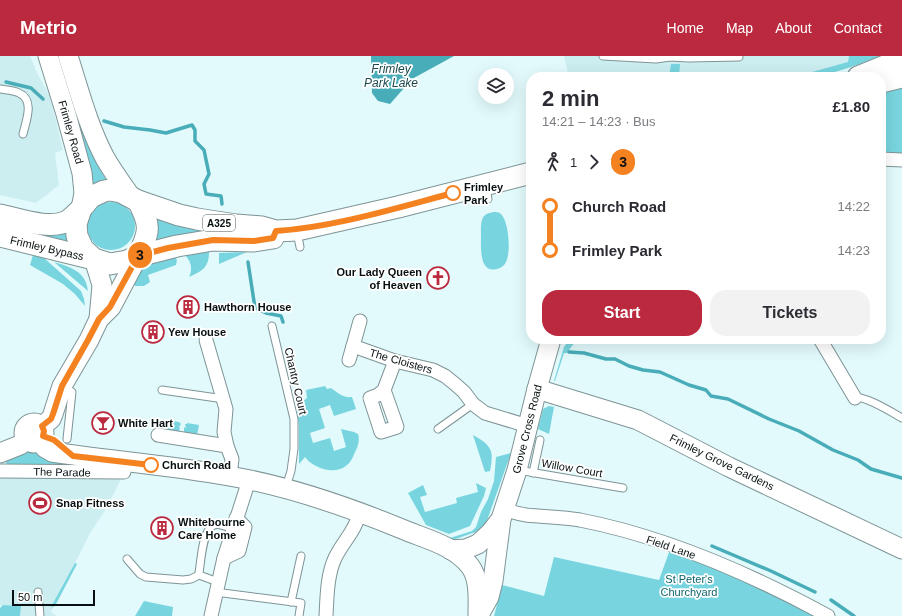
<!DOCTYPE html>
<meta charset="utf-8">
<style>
:root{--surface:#fff;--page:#f2f2f3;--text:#2b2b33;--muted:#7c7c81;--accent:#ba293e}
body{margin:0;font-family:Arial,sans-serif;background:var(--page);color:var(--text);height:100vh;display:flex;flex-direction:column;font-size:15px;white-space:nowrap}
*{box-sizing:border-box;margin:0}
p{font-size:13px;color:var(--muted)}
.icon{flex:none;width:22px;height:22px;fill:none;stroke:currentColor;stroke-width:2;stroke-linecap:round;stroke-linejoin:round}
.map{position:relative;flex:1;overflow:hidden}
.side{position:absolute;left:526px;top:16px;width:360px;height:272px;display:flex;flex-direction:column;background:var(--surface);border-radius:16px;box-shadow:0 4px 16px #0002}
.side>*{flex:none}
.badge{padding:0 8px;border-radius:13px;font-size:14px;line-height:26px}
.buttons{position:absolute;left:478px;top:12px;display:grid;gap:8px}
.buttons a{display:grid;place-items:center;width:36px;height:36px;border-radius:50%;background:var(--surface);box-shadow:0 4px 16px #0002;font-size:20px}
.scale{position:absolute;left:12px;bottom:10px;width:83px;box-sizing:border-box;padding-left:4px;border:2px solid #070f10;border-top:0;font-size:11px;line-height:14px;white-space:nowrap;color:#070f10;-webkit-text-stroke:3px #fff;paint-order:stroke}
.map>.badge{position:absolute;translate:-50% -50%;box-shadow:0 0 0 2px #fff}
.legs{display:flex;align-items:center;gap:6px;height:44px;padding:0 16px;font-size:13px}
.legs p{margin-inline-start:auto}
.overview{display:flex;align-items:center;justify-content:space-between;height:68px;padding:0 16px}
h1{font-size:22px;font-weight:600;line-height:30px}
.action{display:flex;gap:8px;margin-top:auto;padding:8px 16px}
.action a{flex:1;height:46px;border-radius:16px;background:var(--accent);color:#fff;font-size:16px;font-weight:600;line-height:46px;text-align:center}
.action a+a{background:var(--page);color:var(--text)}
ul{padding:0 16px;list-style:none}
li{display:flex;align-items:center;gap:14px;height:44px;font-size:15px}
li i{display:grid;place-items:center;width:6px;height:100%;margin:0 5px;background:currentColor}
li i::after{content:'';width:10px;height:10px;margin:-5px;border:3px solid;border-radius:50%;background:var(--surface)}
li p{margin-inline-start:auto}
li:first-child i{background:linear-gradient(#0000 50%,currentColor 0)}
li:last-child i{background:linear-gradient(currentColor 50%,#0000 0)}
header{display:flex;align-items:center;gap:24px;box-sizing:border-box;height:56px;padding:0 20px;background:var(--accent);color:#fff}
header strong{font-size:19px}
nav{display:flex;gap:22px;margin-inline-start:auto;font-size:14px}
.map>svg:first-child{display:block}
.built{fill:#cdeef1}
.green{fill:#78d5df}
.water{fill:#48adb8}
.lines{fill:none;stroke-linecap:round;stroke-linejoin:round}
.stream{stroke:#48adb8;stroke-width:3.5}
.lane-casing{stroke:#7e9496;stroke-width:9}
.street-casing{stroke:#7e9496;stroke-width:15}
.secondary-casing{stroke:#7e9496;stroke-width:21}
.primary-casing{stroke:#7e9496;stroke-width:23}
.lane{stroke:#fff;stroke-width:7}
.street{stroke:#fff;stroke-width:13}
.secondary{stroke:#fff;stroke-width:19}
.primary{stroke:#fff;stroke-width:21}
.line-1-casing{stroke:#fff;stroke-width:9}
.line-1{stroke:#f58220;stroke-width:6}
.stop-1-dot{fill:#fff;stroke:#f58220;stroke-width:2}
.labels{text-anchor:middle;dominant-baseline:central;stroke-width:3.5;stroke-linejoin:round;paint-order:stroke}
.shield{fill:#fff;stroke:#515758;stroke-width:1}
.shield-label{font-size:10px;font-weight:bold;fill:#070f10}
.street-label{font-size:11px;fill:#070f10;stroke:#fff}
.stop-label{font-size:11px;font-weight:bold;fill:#070f10;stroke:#fff;text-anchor:start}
.poi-label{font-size:11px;font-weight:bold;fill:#070f10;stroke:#fff;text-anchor:start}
.park-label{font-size:11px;fill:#0d636b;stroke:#fff}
.water-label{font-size:12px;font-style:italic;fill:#1b484d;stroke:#fff}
</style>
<header>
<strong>Metrio</strong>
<nav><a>Home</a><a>Map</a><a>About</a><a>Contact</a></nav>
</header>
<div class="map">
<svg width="902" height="560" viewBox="0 0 902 560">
<rect width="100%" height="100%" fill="#e2fafc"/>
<g class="built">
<polygon points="0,0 30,0 37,17 49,39 56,64 63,94 55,97 59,129 36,147 0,139"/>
<polygon points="564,0 875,0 811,21 569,21"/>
<polygon points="0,417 122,421 106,453 90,477 51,556 57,560 20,560 21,550 0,549"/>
</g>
<g class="green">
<polygon points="849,0 882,0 848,12 818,21 794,21 848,6"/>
<polygon points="671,8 680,8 679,21 669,21"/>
<polygon points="902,28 902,99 881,97 881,32"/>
<polygon points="80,58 96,107 108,127 91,131 74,60"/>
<circle cx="111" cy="170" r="24"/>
<path d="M493,156C496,156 499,156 501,158C509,166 511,196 506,206C505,209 501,212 497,213C479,218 481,191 481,181C481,174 480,165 484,160C487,157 490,157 493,156Z"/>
<polygon points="153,158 200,170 199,180 178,181 156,184"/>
<polygon points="69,169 72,189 41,183 43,176"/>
<path d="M209,196C209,212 202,215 189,221C193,212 191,206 185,199L186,197Z"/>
<polygon points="247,196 219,208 219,197"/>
<polygon points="33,199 44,202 81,235 84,243 85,250 75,238 63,228 30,209"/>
<polygon points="174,200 177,204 176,209 148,219 150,226 144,230 135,230 133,225 135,218 149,204"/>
<path d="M54,206C70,211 86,215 88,235Z"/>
<polygon points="570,283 577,283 567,297 564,297 555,325 554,325 564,291"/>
<path d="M325,330L327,333L331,332C338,337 343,342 352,341L356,353L334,360L330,349L319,353L325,372L310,377L313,387L330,382L334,395L346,391L341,373L354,376L358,378C360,384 358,391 355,396C353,401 351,406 347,409C335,420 313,412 305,401L299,408V369L297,354L300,347L307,342L306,334Z"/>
<polygon points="549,350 554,351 549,378 538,373 543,353"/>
<polygon points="166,364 179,366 181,368 180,370 178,370 180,371 179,376 164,374"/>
<polygon points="187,367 199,369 197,379 184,377 184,371 186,372 185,368 187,368"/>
<path d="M473,379C492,390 494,394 490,415L485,416Z"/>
<polygon points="27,394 35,395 67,408 65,412 8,411 4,402"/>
<polygon points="511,397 484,473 453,484 450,482 472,475 476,471 481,456 488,443 494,425 496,401"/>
<polygon points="476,427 486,432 484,440 470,470 449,478 426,469 408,437 423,429 427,439 420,441 425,456 457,447 456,442 478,436"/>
<polygon points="671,491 825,560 494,560 502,529 544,540 554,501 659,524"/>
<polygon points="75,507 77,508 55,550 51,551"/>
<polygon points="144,545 173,551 172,560 135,560"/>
<polygon points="3,549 21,550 20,560 0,560 0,552"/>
</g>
<polygon class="water" points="371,0 454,0 412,23 390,48 378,45 372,37"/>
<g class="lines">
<g class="stream">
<polyline points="6,26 31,32 43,43"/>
<polyline points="104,65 124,71 150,74 166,77 192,69 195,74 195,85 204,94 209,118 204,128 206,138 221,140 222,148"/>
<polyline points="248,206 255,252 266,257 281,260 283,266"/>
<polyline points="569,296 584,297 606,303 615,303 629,310 643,314 660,316 689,329 706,334 711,340 728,343 769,363 799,375 833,394 858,404 871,413 902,422"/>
<polyline points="712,490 771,515 815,536"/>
<polyline points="831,544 854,560"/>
</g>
<g class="lane-casing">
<g id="lane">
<polyline points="603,0 656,3 670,1 689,2 739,1"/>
<path d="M0,33C6,34 14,34 19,37C35,44 26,65 23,78"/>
<polyline points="486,131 488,143"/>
<polyline points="297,176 300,191"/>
<polyline points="272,270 294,363 294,393 291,415 286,431"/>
<polyline points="62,330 72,336 67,383"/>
<polyline points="162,334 224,343"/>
<path d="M855,342C864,339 893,357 902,362"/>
<polyline points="438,373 473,348"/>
<polyline points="518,414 623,432"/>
<polyline points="533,417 540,384"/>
<polyline points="127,503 140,518 146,521 183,524 191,523 199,519"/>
<path d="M199,519V517C201,506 202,474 214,469C220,467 227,471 233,473"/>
<polyline points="199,519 218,526"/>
<polyline points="38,536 40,560"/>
<polyline points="215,536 301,547 299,560"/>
<polyline points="291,546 301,500"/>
</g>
</g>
<g class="street-casing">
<g id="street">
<polyline points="881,103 902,104"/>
<polyline points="360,265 353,290 395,305 433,314 445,320 455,328 464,336 473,348 485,357 528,370"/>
<polyline points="820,283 855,342"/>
<polyline points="206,284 226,353 224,376 227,390 232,403 230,420"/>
<polyline points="349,304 353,290"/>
<polyline points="384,334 397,371 381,376 370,342 378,339 384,334 395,305"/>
<polyline points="158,379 227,390"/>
<polyline points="0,415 124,416"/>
<path d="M505,454C512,456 519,458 526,459C544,461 562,461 580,464C667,481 751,518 828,560"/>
<polyline points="224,502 239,495 245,471 236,462"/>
<polyline points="211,560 224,502 249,424"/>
<path d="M326,560C327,542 327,519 335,502C343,485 355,476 360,456"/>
</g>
</g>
<g class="secondary-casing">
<g id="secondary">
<polyline points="48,0 66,58 82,117 84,137 81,153"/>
<path d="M68,0C79,34 88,70 105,102C113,116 122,128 131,141"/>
<polyline points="94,203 102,229 99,263"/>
<polyline points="537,333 638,364 729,411 902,493"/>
<circle cx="34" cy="377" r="10"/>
<polyline points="42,370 51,363 53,358 62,330 89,284 99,263 111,251 138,200"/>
<path d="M40,385L45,392L52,396C111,405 170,409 229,420C288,430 346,450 402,473C425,483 454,489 470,510C480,523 478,544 478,560"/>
<polyline points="0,397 20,389 27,383"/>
<polyline points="451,494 466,493 478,488 490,477 501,463 517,414 537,333 551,283"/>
<polyline points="480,557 489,541 493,525 501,463"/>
</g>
</g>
<g class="primary-casing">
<g id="primary">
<polyline points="858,21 902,3"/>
<polyline points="881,26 902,21"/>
<path d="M0,159C19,163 51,175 69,164C73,161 77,157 81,153"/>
<polyline points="276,175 273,182 254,185 213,184 177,190 138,200 127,205 110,208 94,203 83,193 77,180 76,168 81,153 91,141 104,135 110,134 121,136 138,145 179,159 197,163 236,169 262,171 276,175 297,174 398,151 531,117"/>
<polyline points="0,180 94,203"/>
<path d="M138,200C150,176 151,169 138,145"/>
</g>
</g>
<use href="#lane" class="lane"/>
<use href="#street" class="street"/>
<use href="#secondary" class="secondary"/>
<use href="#primary" class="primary"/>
</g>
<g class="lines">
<g class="line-1-casing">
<path id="line-1" d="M151,409L73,400L54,384L43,380L44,375L42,370L51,363L53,358L62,330L88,284L99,263L110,251L138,200L168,192L213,184L254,185L273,182L276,175C335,171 396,152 453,137"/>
</g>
<use href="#line-1" class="line-1"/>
</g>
<defs>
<g id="church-ring" transform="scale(1.15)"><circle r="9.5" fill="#fff" stroke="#ba293e" stroke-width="1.5"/><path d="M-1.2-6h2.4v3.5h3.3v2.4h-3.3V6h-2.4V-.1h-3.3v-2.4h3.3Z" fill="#ba293e"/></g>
<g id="building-ring" transform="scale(1.15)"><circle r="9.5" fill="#fff" stroke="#ba293e" stroke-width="1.5"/><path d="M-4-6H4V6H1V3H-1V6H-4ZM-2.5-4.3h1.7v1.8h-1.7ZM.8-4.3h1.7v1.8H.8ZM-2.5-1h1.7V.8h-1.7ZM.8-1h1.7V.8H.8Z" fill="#ba293e"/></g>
<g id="bar-ring" transform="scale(1.15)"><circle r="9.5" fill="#fff" stroke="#ba293e" stroke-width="1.5"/><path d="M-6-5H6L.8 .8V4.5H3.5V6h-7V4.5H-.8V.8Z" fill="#ba293e"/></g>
<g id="stadium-ring" transform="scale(1.15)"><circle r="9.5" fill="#fff" stroke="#ba293e" stroke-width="1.5"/><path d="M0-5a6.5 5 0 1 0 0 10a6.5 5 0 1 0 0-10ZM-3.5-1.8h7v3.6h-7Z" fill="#ba293e"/></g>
</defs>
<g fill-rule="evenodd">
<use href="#church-ring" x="438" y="222"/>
<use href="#building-ring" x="188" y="251"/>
<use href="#building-ring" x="153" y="276"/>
<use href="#bar-ring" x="103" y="367"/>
<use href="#stadium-ring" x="40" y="447"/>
<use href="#building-ring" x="162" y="472"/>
</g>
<g class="stop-1-dot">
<circle cx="453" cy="137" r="7"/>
<circle cx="151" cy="409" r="7"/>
</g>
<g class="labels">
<rect class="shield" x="203" y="159" width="32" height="16" rx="3"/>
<g class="shield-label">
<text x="219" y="167">A325</text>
</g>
<g class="street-label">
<text transform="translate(71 76) rotate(74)">Frimley Road</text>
<text transform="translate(47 192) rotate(13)">Frimley Bypass</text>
<text transform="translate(401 305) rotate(16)">The Cloisters</text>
<text transform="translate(296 325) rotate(77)">Chantry Court</text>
<text transform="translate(527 373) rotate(-76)">Grove Cross Road</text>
<text transform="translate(722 406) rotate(26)">Frimley Grove Gardens</text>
<text transform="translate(572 412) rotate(10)">Willow Court</text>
<text transform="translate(62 416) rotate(1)">The Parade</text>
<text transform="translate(671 491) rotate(19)">Field Lane</text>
</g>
<g class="stop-label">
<text x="464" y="131">Frimley<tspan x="464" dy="13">Park</tspan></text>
<text x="162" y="409">Church Road</text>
</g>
<g class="poi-label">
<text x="422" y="216" text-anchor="end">Our Lady Queen<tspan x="422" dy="13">of Heaven</tspan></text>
<text x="204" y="251">Hawthorn House</text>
<text x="168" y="276">Yew House</text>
<text x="118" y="367">White Hart</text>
<text x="56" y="447">Snap Fitness</text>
<text x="178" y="466">Whitebourne<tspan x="178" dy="13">Care Home</tspan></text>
</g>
<g class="park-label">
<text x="689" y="523">St Peter's<tspan x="689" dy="13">Churchyard</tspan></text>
</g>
<g class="water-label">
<text x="391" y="13">Frimley<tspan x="391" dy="14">Park Lake</tspan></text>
</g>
</g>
</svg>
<div class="buttons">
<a><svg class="icon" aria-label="layers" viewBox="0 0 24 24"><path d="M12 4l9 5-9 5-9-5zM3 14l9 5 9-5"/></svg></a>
</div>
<div class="scale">50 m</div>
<b class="badge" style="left:140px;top:199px;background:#f58220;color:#111">3</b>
<section class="side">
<div class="overview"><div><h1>2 min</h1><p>14:21 – 14:23 · Bus</p></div><b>£1.80</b></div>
<div class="legs"><svg class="icon" aria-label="walk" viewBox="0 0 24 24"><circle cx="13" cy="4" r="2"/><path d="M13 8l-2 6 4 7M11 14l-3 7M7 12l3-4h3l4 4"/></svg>1<svg class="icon" aria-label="forward" viewBox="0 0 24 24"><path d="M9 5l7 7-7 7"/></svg><b class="badge" style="background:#f58220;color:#111">3</b></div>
<ul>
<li><i style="color:#f58220"></i><b>Church Road</b><p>14:22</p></li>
<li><i style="color:#f58220"></i><b>Frimley Park</b><p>14:23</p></li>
</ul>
<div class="action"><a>Start</a><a>Tickets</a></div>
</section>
</div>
